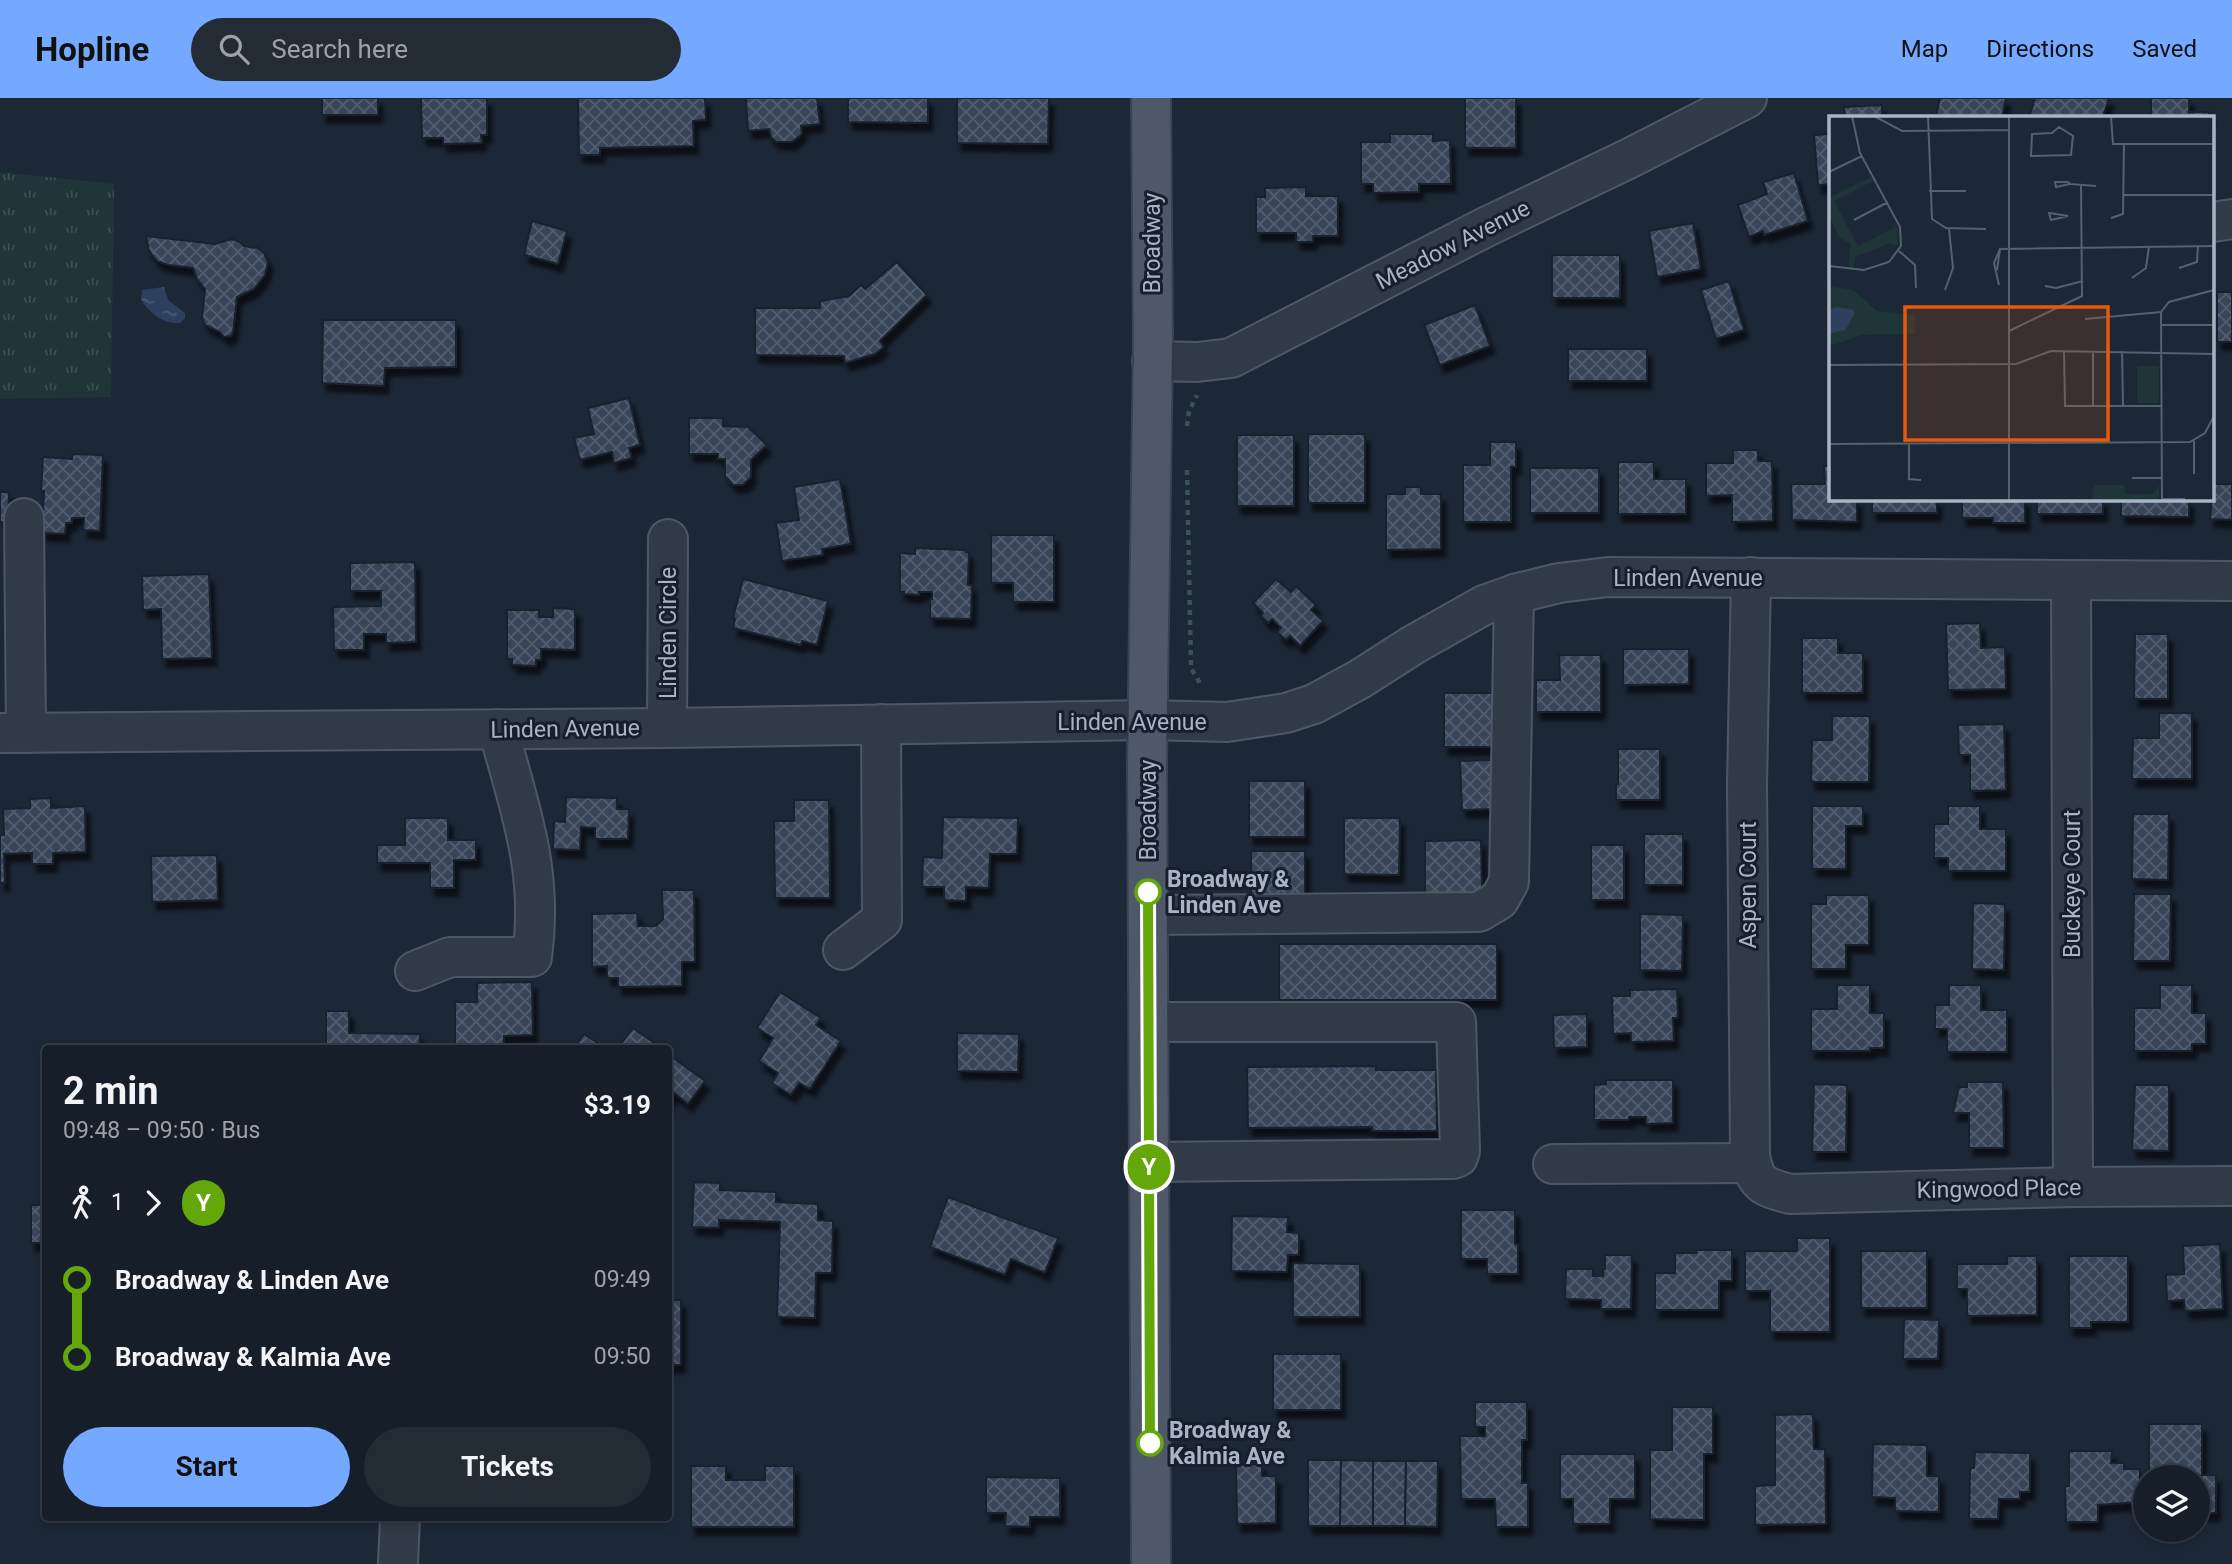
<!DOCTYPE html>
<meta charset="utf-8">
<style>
:root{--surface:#161e29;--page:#232b35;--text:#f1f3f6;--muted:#9ea2a8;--line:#353c46;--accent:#75a8ff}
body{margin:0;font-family:Roboto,sans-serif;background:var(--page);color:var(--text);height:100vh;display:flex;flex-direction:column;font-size:26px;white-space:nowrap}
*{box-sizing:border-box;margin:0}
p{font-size:23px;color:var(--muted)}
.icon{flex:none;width:38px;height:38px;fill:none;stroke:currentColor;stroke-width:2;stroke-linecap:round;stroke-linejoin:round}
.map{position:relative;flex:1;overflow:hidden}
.sheet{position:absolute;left:42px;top:947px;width:630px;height:476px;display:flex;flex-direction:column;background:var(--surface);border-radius:7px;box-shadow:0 4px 10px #0003,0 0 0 2px var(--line)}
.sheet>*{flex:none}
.badge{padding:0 14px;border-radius:23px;font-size:24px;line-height:46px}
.tools{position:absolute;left:2133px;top:1367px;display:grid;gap:14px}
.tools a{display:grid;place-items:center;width:77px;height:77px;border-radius:50%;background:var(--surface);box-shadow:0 4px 10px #0003,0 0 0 2px var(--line);font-size:35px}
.map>.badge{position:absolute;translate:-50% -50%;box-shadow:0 0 0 4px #fff}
.legs{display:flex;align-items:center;gap:10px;height:77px;padding:0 21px;font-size:23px}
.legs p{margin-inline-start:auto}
.summary{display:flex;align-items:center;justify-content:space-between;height:119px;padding:0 21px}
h1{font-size:38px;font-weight:700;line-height:52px}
.cta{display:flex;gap:14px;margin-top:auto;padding:14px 21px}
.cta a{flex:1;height:80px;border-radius:42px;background:var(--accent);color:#111;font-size:28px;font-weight:700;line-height:80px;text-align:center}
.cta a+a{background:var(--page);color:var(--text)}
ul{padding:0 21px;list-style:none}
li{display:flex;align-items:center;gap:24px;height:77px;font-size:26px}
li i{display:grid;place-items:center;width:10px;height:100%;margin:0 9px;background:currentColor}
li i::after{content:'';width:18px;height:18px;margin:-9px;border:5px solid;border-radius:50%;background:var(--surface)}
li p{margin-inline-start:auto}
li:first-child i{background:linear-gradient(#0000 50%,currentColor 0)}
li:last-child i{background:linear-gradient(currentColor 50%,#0000 0)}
header{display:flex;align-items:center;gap:42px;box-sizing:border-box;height:98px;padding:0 35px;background:var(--accent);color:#111}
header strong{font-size:33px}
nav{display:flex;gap:38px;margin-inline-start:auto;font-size:24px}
.search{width:490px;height:63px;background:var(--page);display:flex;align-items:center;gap:18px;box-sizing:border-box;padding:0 24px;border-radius:38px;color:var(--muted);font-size:26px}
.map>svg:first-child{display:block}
.park{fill:url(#park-tufts)}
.water{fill:url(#water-ripples)}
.building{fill:url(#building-cross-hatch);stroke:#18212e;stroke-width:2;filter:url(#shadow)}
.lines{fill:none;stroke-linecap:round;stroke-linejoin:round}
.minor-casing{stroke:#4e5766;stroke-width:42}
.major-casing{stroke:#3a4351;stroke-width:42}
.path{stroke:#3c5256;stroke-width:4.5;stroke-dasharray:5 5;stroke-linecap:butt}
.minor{stroke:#313a47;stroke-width:38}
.major{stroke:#4e5868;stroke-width:38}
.line-1-casing{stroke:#fff;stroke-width:16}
.line-1{stroke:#64a70b;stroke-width:10}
.stop-1-dot{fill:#fff;stroke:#64a70b;stroke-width:3.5}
.labels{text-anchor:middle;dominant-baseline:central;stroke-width:6;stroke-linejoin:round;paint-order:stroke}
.street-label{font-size:23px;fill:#aab4c5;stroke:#161f2b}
.stop-label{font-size:23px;font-weight:bold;fill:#aab4c5;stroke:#161f2b;text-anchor:start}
.inset-road{fill:none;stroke:#556070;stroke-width:2}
.view{fill:#e8590c;fill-opacity:0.15;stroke:#e8590c;stroke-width:3.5}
.inset-edge{fill:none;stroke:#aab4c5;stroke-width:3.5}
</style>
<header>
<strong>Hopline</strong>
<div class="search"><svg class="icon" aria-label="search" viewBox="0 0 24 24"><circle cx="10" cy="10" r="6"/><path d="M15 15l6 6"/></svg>Search here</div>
<nav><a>Map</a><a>Directions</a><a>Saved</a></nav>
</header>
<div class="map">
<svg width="2232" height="1466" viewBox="0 0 2232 1466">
<defs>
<pattern id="park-tufts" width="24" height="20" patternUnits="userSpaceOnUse" patternTransform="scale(1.75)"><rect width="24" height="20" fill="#1f3538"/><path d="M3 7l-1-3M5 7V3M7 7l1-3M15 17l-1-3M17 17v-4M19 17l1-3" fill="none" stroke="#3d5053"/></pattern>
<pattern id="water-ripples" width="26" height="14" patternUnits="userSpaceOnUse" patternTransform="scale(1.75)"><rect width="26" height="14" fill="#2d415e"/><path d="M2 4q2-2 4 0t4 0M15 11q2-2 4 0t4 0" fill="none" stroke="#495a74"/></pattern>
<pattern id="building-cross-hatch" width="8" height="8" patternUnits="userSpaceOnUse" patternTransform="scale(1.75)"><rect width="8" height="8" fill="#394558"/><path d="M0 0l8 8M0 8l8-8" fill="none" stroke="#535d6e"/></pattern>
<filter id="shadow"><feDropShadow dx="4.5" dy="8" stdDeviation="2" flood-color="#0009"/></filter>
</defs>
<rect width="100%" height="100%" fill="#1d2837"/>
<polygon class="park" points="0,74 114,86 111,299 0,301"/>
<path class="water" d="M164,189L168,202L185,215V220L180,225C163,226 149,215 141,201L142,192Z"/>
<g class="building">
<rect x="322" y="0" width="56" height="17"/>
<polygon points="421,0 487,0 487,37 481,37 482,45 443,46 443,40 422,40"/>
<polygon points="578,0 705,0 706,22 693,23 694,48 600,50 600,57 579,57"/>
<polygon points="744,0 817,0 820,26 801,28 802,36 792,44 776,44 771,39 769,31 748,33 746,1"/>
<polygon points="848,0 928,0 928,25 848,24"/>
<polygon points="957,0 1049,0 1048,46 957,45"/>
<rect x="1465" y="0" width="51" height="50"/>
<polygon points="1940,0 2006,0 2002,19 1945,19 1936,17"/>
<polygon points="2035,0 2109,0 2103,19 2032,19 2032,17 2030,17"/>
<polygon points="2151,0 2189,0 2189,14 2209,14 2209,19 2151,19"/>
<polygon points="1882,7 1882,19 1845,19 1844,9"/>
<polygon points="1390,36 1433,36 1433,43 1450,42 1451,86 1419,86 1419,94 1373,95 1373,86 1361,86 1361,44 1390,44"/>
<polygon points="1831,36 1831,86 1818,87 1814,37"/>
<polygon points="1794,75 1808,123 1764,137 1763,133 1749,139 1738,107 1767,96 1763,84"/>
<polygon points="1306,89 1306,98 1338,98 1338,138 1313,138 1313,144 1296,144 1296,135 1256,135 1256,99 1265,99 1265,90"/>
<polygon points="532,123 567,133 558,166 524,157"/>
<polygon points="1693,125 1701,171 1657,179 1649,133"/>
<polygon points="146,138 215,146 232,141 240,144 244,148 258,150 264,155 268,164 265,177 254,191 237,199 233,235 231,238 224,239 220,234 205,227 202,219 205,191 197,181 193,170 168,167 157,163 149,153"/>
<rect x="1552" y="157" width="68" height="43"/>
<polygon points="897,164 927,197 880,243 884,249 875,256 845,265 844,258 755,257 755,210 820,210 820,203 849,198 861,187 865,191"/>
<polygon points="1729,183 1744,232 1716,241 1701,192"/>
<rect x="2217" y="194" width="15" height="50"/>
<polygon points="1475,207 1490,248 1440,267 1424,227"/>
<polygon points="323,222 456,222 456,269 385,270 384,288 322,285"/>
<rect x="1568" y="251" width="79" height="32"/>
<polygon points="629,300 640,347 629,350 632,360 614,365 612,354 580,362 574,340 594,336 588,310"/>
<polygon points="689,320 723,320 723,328 748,329 767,347 751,362 751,379 743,387 733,387 725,378 725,361 718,361 718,356 689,356"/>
<rect x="1308" y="336" width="57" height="69"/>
<rect x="1237" y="337" width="57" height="71"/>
<polygon points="1490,344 1516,344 1516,369 1511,369 1511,424 1463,424 1463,367 1490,367"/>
<polygon points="1733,352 1758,352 1758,363 1772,363 1773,423 1732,424 1732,397 1706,398 1706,365 1733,365"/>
<polygon points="72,356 103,357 100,433 83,432 84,420 72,420 72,425 66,425 65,436 42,435 44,393 41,393 43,359 72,361"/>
<polygon points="1618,364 1654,364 1654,381 1686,381 1686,416 1618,416"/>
<polygon points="1824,368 1831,368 1831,401 1857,401 1857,424 1792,422 1791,386 1825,386"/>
<rect x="1530" y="370" width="69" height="45"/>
<polygon points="840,381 851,446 822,451 823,457 782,463 776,425 799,422 794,389"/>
<polygon points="2213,386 2232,386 2232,422 2210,421"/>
<polygon points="1405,389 1421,389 1421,396 1441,396 1441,451 1386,452 1386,396 1405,396"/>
<polygon points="0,394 9,394 8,424 0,424"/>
<rect x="1872" y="401" width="65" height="14"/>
<polygon points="1962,401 2025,401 2025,425 1993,425 1993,420 1962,420"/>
<rect x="2037" y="401" width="66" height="15"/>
<polygon points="2121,401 2189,401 2189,419 2121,418"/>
<polygon points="991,437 1054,437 1054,504 1013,504 1013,485 991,485"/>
<polygon points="915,450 966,452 966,454 969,454 968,487 972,487 971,521 930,520 930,501 932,501 932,494 919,494 919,497 904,496 904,494 900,494 900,455 915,456"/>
<polygon points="415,464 416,544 386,545 386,536 364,536 364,552 334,552 333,509 381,508 381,493 350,493 350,465"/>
<polygon points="209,476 212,560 162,561 161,511 143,512 142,478"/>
<polygon points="743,481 828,503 817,547 802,543 801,547 733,530 735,521 733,520"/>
<polygon points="1276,481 1291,494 1296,488 1316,507 1311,512 1323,523 1300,548 1290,538 1286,542 1277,534 1281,530 1272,521 1268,525 1261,518 1263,515 1253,505"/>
<polygon points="553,510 575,511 575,552 541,551 541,562 536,562 536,568 512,567 512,561 507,561 507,512 539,512 539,519 553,519"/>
<polygon points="1980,525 1981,550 2005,549 2006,591 1948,592 1946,526"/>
<polygon points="2135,536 2168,536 2168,601 2134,601"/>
<polygon points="1802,540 1838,540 1838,555 1863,555 1863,595 1802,595"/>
<polygon points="1623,551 1689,551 1689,586 1623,587"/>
<polygon points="1559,557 1601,557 1601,614 1536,614 1536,582 1560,582"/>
<rect x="1444" y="595" width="57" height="54"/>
<polygon points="2159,615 2192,615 2192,681 2132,681 2133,640 2159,640"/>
<polygon points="1832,618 1870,618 1869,684 1811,684 1812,642 1832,642"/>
<polygon points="2004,626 2006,692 1970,693 1970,657 1959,657 1958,627"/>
<polygon points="1618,651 1660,651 1660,702 1616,702 1616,686 1618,686"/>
<polygon points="1492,662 1493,711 1462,712 1460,663"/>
<rect x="1249" y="683" width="56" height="56"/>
<polygon points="566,699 617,700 617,711 629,711 628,741 595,741 595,730 581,729 580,752 553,751 554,723 565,724"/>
<polygon points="51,700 51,710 85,708 86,754 53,755 53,766 32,766 32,755 4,756 5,785 0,785 0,737 4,737 3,711 30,710 30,701"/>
<polygon points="794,702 829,702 830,800 775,800 774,723 794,723"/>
<polygon points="1812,708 1863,708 1863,728 1846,728 1846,771 1812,771"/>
<polygon points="1948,708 1980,708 1980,731 2006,731 2006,773 1948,773 1948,760 1934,760 1934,726 1948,726"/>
<polygon points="2133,716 2169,716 2168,782 2132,781"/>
<polygon points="943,719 1018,720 1017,756 990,756 989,790 966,789 966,803 944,802 944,789 922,789 923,759 942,760"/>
<polygon points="405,720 448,720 448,742 476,742 476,762 454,762 454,790 430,790 430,765 377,765 377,747 405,747"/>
<polygon points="1344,720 1400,720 1399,777 1344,776"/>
<rect x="1644" y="736" width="39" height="51"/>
<polygon points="1481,742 1482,797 1425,797 1425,743"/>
<rect x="1591" y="747" width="33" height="55"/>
<rect x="1251" y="753" width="54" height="53"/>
<polygon points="217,757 218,802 152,804 151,758"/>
<polygon points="662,792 694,792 695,864 682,864 682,888 618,889 618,880 607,880 607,868 592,869 592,816 637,815 638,828 656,828 663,821"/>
<polygon points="2134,796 2171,796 2170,863 2133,863"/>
<polygon points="1826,797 1869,797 1869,847 1846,847 1846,871 1811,871 1811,806 1826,806"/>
<polygon points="1973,805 2005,806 2004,872 1972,871"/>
<polygon points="1640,816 1683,817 1682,873 1640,872"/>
<rect x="1279" y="846" width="218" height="56"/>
<polygon points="532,884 533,937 504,938 504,950 455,950 455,904 477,904 477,885"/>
<polygon points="1837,887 1870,887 1870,915 1884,915 1884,950 1870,950 1870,953 1811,953 1811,911 1837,911"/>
<polygon points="1949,887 1981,887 1981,912 2007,912 2007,954 1947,954 1947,931 1935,931 1935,907 1949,907"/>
<polygon points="2160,887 2192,887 2192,915 2206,915 2206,946 2192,946 2192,953 2134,953 2134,910 2160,910"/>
<polygon points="1677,891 1678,920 1673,920 1674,943 1631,944 1631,935 1613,936 1612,898 1630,898 1630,892"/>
<polygon points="780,894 821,920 816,927 841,943 810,991 799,985 791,997 772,985 778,975 759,963 773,940 757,930"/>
<polygon points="326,913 349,913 349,935 420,936 419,950 326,950"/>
<polygon points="1587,916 1587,949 1554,950 1553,917"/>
<polygon points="633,930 661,950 618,950"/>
<polygon points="957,935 1019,936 1018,974 957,973"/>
<polygon points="584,936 605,950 574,950"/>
<polygon points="668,956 705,983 688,1006 674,995 668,1002"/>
<polygon points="1376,968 1376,972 1436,972 1437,1033 1372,1033 1372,1029 1248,1030 1247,969"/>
<polygon points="1606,982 1673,982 1673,1025 1646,1026 1646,1019 1629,1019 1629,1022 1594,1022 1594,987 1606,986"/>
<polygon points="1967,984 2003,984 2004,1050 1969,1050 1969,1015 1953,1015 1959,989 1967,989"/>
<polygon points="1814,986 1847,987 1846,1054 1812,1054"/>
<polygon points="2135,987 2169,987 2169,1053 2132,1052"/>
<polygon points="694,1084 720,1085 720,1092 776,1094 776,1104 818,1106 818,1122 833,1123 832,1175 816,1175 815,1220 777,1219 780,1124 719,1122 719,1130 692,1129"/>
<polygon points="948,1099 1058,1140 1045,1175 1011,1161 1005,1177 930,1149"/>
<rect x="31" y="1107" width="15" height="38"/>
<polygon points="1461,1112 1515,1112 1515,1146 1518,1146 1518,1176 1487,1176 1487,1161 1461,1161"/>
<polygon points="1232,1118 1288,1119 1287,1134 1299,1135 1299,1157 1288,1157 1287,1174 1231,1173"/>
<polygon points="1797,1140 1830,1140 1830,1234 1770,1234 1770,1193 1745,1193 1745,1153 1797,1153"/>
<polygon points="2220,1146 2223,1211 2185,1213 2184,1202 2167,1203 2166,1177 2184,1176 2183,1148"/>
<polygon points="1696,1152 1732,1152 1732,1183 1719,1183 1719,1212 1655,1212 1655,1175 1675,1175 1675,1155 1696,1155"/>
<rect x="1861" y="1153" width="66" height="57"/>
<polygon points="1605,1157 1632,1157 1631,1211 1601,1211 1601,1202 1565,1201 1566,1171 1593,1171 1593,1178 1603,1178 1603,1171 1605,1171"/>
<polygon points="2007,1158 2037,1158 2037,1217 1967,1218 1967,1191 1957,1191 1957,1166 2007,1166"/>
<polygon points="2069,1158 2128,1158 2128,1224 2091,1224 2091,1230 2069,1230"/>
<polygon points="1293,1165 1360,1166 1360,1219 1293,1219"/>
<rect x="668" y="1202" width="13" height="65"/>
<polygon points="1904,1221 1939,1222 1938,1261 1903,1261"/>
<rect x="1273" y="1256" width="68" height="56"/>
<polygon points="1475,1304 1527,1304 1527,1342 1522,1342 1522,1385 1528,1385 1528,1429 1496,1429 1495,1401 1461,1401 1460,1338 1485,1338 1485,1329 1475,1329"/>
<polygon points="1672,1309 1713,1309 1713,1356 1704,1356 1704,1422 1650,1421 1650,1352 1672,1352"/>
<polygon points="1813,1316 1814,1351 1825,1351 1826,1426 1755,1427 1755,1388 1775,1387 1775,1317"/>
<polygon points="2149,1326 2202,1326 2202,1377 2216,1377 2216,1415 2198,1415 2198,1379 2149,1379"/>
<polygon points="1873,1346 1927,1347 1927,1378 1939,1378 1939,1414 1895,1413 1895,1400 1872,1399"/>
<polygon points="2069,1353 2112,1353 2111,1365 2124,1365 2124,1371 2140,1371 2140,1404 2098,1407 2098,1424 2066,1424 2065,1388 2069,1388"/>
<polygon points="1975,1354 2030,1355 2030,1394 2020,1394 2020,1401 1999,1401 1998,1421 1969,1421 1970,1370 1974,1370"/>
<polygon points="1560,1356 1635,1356 1635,1401 1610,1401 1610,1426 1573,1426 1573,1401 1560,1401"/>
<polygon points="1308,1362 1341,1362 1340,1428 1308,1428"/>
<polygon points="1341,1362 1373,1363 1373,1428 1340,1428"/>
<polygon points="1373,1363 1406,1363 1405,1428 1373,1428"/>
<polygon points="1406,1363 1438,1363 1437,1429 1405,1428"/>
<polygon points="1262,1366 1262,1378 1276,1378 1276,1425 1237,1426 1236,1367"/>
<polygon points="691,1368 726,1368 726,1382 765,1382 765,1368 794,1368 794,1429 691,1429"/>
<polygon points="986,1379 1060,1380 1060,1419 1030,1419 1030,1429 1005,1428 1006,1415 986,1415"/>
</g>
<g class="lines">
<g class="minor-casing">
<g id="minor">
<polyline points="2213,124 2232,121"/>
<polyline points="1152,263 1197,264 1231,260 1486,129 1630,60 1747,0"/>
<polyline points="24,420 26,635"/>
<path d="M1751,479L1747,686L1750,1058C1756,1087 1762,1088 1790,1096L2073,1089L2232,1088"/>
<polyline points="2071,483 2073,1089"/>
<polyline points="667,630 668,441"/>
<polyline points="0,635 667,630 1147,622 1227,624 1286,615 1314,606 1360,581 1413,547 1484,507 1518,495 1559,485 1608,479 2232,483"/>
<polyline points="1148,817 1479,814 1499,802 1509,784 1514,496"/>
<polyline points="843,852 882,822 881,626"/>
<path d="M415,873L450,859H532C544,775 520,711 498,631"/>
<polyline points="1149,924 1456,924 1460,1053 1458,1059 1453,1061 1149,1064"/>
<polyline points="1553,1066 1751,1065"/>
<polyline points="398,1466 400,1419"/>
</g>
</g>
<g class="major-casing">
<polyline id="major" points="1151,0 1153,245 1147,665 1151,1466"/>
</g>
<g class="path">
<polyline points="1187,328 1189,313 1197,297"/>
<polyline points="1187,372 1191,570 1201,587"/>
</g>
<use href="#minor" class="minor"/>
<use href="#major" class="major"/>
</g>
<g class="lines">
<g class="line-1-casing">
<polyline id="line-1" points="1148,794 1150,1345"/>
</g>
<use href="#line-1" class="line-1"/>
</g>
<g class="stop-1-dot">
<circle cx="1148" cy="794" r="12"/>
<circle cx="1150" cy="1345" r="12"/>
</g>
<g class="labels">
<g class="street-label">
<text transform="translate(1152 145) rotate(-90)">Broadway</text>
<text transform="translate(1453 147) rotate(-27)">Meadow Avenue</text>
<text x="1688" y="480">Linden Avenue</text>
<text transform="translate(668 535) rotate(-90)">Linden Circle</text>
<text x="1132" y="624">Linden Avenue</text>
<text transform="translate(565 631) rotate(-1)">Linden Avenue</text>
<text transform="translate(1148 712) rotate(-90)">Broadway</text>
<text transform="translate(2072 786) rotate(-90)">Buckeye Court</text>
<text transform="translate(1748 787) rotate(-90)">Aspen Court</text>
<text transform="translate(1999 1091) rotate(-1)">Kingwood Place</text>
</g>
<g class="stop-label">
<text x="1167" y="781">Broadway &amp;<tspan x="1167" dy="26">Linden Ave</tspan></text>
<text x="1169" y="1332">Broadway &amp;<tspan x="1169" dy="26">Kalmia Ave</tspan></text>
</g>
</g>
<g transform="translate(1829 18)">
<rect width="385" height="385" fill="#1d2837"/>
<path d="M42,61L44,65L5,85L29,130L68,110L69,130L61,127L26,141L24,153L20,152L21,128L10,121L0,100V82ZM0,170L24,174L48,195L86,199V218L32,219L4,229L0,225ZM308,250H330V287H308ZM265,369H295L296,378H324L330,369V385H262Z" fill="#1f3538"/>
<path d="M8,191L25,194V199L16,214L0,218V194Z" fill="#2d415e"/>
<path class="inset-road" d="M45,0L73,15L180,14M99,0L103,103L117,112L157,113M180,0V385M282,0L284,28H385M230,11L244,20L242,39L202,40L203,18L223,17ZM0,56L33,40M226,66H239L241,68L227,71ZM241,68L267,70M100,75H137M294,79H385M220,97H221L239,100L222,104ZM282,102L294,98L295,28M25,104L59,86M70,135L86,149L87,172M0,150L35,154L60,146L72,130L71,111L31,37L23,0M350,152L368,146L369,130M168,154L171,133M303,162L317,152L320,130M170,169L165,147L171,133L385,130M216,170L227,172L254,165M116,174L124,152L120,112M332,196L333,385M332,196L340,186L385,174M256,203L332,196M332,209H385M180,215L253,180L252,69M235,235L236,290H332M264,235V290M293,235L294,290M0,249L187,248L222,235L385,238M365,325V358M80,327V363L92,364M0,328L361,326L376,317L385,300M303,362H333M333,383H356"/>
<path class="view" d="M76,191H279V324H76Z"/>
<rect width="385" height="385" class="inset-edge"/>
</g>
</svg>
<div class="tools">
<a><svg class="icon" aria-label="layers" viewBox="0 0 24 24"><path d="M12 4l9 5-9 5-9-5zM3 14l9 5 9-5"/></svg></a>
</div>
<b class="badge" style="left:1149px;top:1069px;background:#64a70b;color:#fff">Y</b>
<section class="sheet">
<div class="summary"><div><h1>2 min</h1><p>09:48 – 09:50 · Bus</p></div><b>$3.19</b></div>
<div class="legs"><svg class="icon" aria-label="walk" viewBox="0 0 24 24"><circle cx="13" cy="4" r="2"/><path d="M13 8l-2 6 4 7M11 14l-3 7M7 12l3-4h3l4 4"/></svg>1<svg class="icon" aria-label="forward" viewBox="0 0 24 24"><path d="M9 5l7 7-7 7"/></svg><b class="badge" style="background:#64a70b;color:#fff">Y</b></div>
<ul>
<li><i style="color:#64a70b"></i><b>Broadway &amp; Linden Ave</b><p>09:49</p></li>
<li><i style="color:#64a70b"></i><b>Broadway &amp; Kalmia Ave</b><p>09:50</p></li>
</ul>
<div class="cta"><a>Start</a><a>Tickets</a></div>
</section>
</div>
